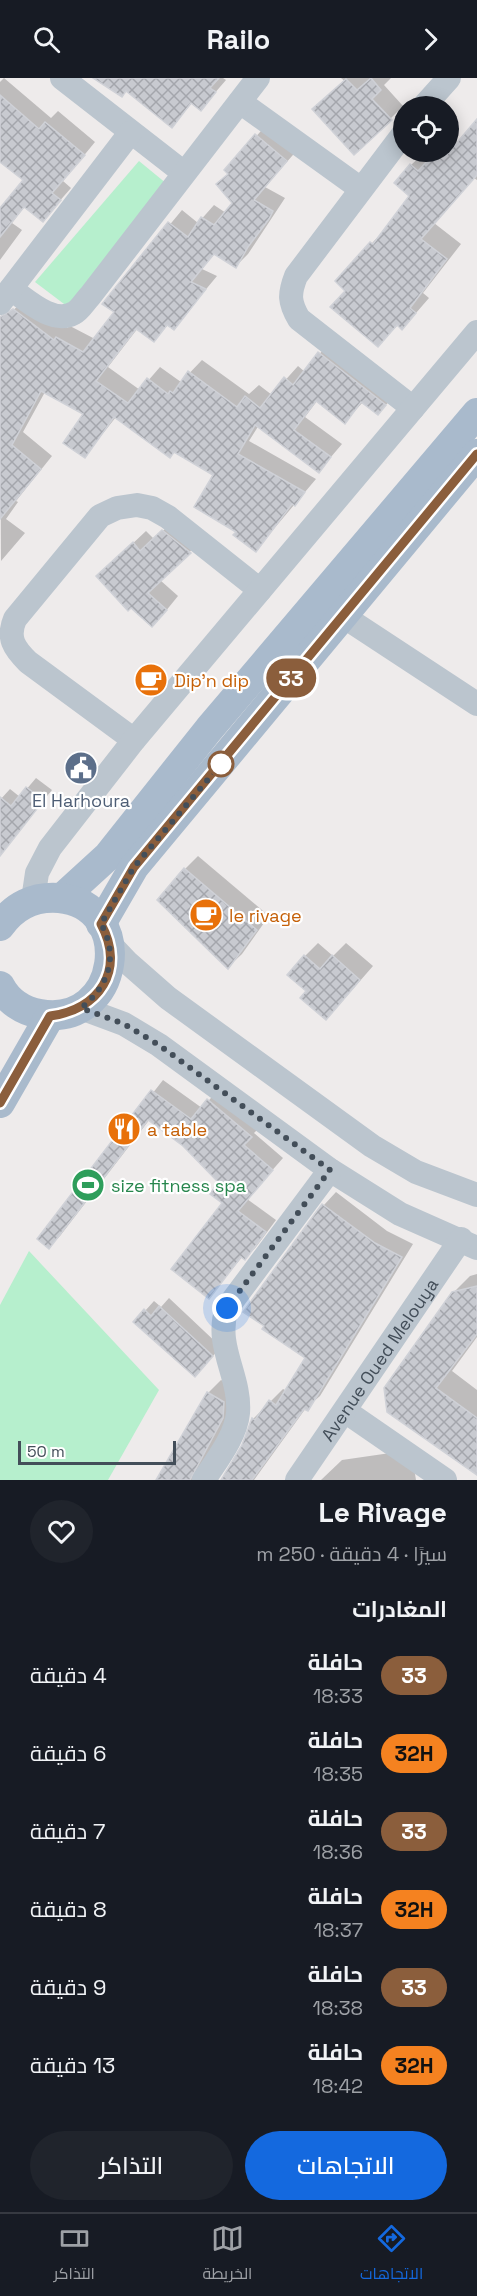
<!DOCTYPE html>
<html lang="ar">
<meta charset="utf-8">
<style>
:root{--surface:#171b24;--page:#20242c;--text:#f1f3f6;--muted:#9ea1a6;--line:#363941;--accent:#1469df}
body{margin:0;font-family:"Space Grotesk",Cairo,sans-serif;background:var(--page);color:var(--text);direction:rtl;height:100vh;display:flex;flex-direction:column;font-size:22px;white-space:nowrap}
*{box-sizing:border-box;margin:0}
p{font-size:20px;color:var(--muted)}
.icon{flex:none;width:33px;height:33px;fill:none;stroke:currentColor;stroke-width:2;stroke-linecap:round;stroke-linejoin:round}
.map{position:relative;height:1402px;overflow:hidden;direction:ltr}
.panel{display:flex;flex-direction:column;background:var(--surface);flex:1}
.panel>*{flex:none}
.badge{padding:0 12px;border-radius:20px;font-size:21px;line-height:39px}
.controls{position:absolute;left:393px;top:18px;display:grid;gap:12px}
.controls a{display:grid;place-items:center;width:66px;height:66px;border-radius:50%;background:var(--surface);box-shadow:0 3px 15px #0003;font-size:30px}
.scale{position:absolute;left:18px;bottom:15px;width:158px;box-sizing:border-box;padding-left:6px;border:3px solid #434e59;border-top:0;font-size:16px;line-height:21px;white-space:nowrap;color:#434e59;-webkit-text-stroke:4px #fff;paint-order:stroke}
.you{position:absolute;width:30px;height:30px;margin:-15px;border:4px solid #fff;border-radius:50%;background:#1a73e8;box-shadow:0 0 0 9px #1a73e833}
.map>.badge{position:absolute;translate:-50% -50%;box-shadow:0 0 0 3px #fff}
h2{padding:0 30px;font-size:22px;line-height:54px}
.round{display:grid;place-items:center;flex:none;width:63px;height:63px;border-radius:32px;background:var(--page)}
.summary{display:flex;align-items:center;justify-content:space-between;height:102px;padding:0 30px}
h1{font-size:28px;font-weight:600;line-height:45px}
.primary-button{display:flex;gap:12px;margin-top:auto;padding:12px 30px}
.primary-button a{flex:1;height:69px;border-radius:36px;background:var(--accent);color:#fff;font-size:24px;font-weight:600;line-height:69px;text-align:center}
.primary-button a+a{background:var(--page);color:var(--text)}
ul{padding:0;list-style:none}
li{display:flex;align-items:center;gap:18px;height:78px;padding:0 30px}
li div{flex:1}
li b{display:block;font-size:22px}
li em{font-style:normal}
li .badge{min-width:66px;font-weight:700;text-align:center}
header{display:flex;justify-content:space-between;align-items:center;height:78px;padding:0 30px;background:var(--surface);font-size:27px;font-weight:600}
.menu{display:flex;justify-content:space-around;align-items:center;height:84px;border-top:2px solid var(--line);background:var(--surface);font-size:16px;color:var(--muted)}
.menu a{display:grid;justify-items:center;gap:3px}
.menu .on{color:var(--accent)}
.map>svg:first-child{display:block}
.grass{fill:#b6efcd}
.shadow{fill:#0003}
.building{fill:url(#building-cross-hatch);stroke:#cfd1d7;stroke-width:1.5}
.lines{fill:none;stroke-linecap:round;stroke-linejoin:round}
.minor{stroke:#bbc5ce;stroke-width:24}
.major{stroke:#a9bacc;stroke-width:30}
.line-casing{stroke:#fff;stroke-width:14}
.line{stroke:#8b5e3c;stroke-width:9}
.walk{stroke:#434e59;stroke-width:6;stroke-dasharray:0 10.8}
.stop-dot{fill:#fff;stroke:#8b5e3c;stroke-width:3}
.labels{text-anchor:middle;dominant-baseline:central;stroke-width:4.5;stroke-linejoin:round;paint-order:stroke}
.food-label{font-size:18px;fill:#c56008;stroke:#fff;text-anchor:start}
.service-label{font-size:18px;fill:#4e5e75;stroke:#fff}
.leisure-label{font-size:18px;fill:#27864d;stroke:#fff;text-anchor:start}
.street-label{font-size:18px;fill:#434e59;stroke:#fff}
</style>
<header><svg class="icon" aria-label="forward" viewBox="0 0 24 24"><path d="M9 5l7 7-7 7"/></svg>Railo<svg class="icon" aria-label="search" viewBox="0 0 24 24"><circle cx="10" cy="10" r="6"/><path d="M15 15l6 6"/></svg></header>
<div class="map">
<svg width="477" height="1402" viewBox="0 0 477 1402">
<defs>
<pattern id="building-cross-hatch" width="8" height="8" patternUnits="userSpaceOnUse" patternTransform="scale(1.5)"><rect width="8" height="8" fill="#c8cad0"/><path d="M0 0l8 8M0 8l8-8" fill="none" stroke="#a4a6ac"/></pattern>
</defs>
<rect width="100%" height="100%" fill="#eeebeb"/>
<g class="grass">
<polygon points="139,83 167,106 68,229 35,204"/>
<polygon points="29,1173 159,1312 108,1402 0,1402 0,1227"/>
</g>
<g class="shadow">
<polygon points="4,0 51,40 58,33 95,64 63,103 71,110 43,142 25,128 12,145 22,152 0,182 0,132 25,101 0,82 0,4"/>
<polygon points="101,0 223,0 226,2 201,31 193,24 172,48 127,12"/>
<polygon points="341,0 391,0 384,7 403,28 390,41"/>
<polygon points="269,44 299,70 265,109 285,120 248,176 236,188 215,175 202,191 217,198 174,250 169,246 154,262 138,250 108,289 140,312 160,289 181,304 202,282 249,316 259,307 272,317 298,288 305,294 331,262 390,323 377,335 363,324 345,344 317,323 305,339 342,366 319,393 259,347 249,363 316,401 256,472 238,454 215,397 116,339 85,378 86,336 45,314 23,354 52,378 16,423 18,424 6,441 25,455 1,483 0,245 26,220 67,250 70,248 95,261 116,234 104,226 182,132 198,145 214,127 226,135 233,125 230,95 226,92"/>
<polygon points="477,44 477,102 474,100 434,145 461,166 423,215 429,220 416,235 398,247 378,267 347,212 337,203 386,150 411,118 411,87 425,74 432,79 437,74 448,74 448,62 450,60 457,66"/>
<polygon points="176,441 202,462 160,502 178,518 165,534 111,486 146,453 154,461"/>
<polygon points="36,700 52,712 6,768 0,763 0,722 10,711 20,719"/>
<polygon points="198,778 269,838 242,876 228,889 185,791"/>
<polygon points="318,865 333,878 346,865 373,888 339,927 308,913 305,878"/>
<polygon points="163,1002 202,1030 219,1011 262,1047 254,1055 283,1080 247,1121 276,1142 256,1169 245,1180 243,1178 209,1219 225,1124 220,1104 184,1067 150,1041 60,1158 49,1169 39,1161"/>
<polygon points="336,1114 387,1153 413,1166 320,1318 306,1330 254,1402 222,1402 248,1359 253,1341 283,1311 287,1313 307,1280 245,1233 324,1127"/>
<polygon points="477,1196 477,1259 452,1293 477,1312 477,1395 388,1333 453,1215 470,1198"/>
<polygon points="169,1220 221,1269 204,1288 145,1233 154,1223 161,1229"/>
<polygon points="221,1302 236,1311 210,1402 158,1402 208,1315"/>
<polygon points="411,1372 416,1402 321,1402 342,1382"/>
</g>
<g class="building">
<polygon points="93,0 219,0 210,10 216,14 201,33 191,25 172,50 126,13 122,19"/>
<polygon points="371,0 381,12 372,21 392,42 354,77 312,31 346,1 357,12"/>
<polygon points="0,17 39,51 45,44 85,77 52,115 61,122 43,144 24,129 0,159 0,130 23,102 0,84"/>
<polygon points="477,41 477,97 421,161 447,181 410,230 416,235 402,252 397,247 378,269 330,229 345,213 335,203 370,164 373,166 409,118 394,105 410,86 418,93 435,74 443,81"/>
<polygon points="255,56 287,83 254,122 273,133 269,141 248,169 236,190 214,176 191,204 206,211 174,252 167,247 154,264 136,251 96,303 128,325 147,300 168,316 170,313 173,315 188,293 237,329 245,318 260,330 284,299 293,307 318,274 386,327 378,337 361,324 345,346 316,323 294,352 331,379 319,395 255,347 238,376 305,414 295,428 292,426 256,474 233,457 236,454 194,429 213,397 174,374 170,380 114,339 85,380 63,365 83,336 41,313 12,367 41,391 0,441 0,239 13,231 54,262 56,259 83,274 114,234 102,226 168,144 188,159 201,139 214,147 232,125 216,106 228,96 224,92"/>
<polygon points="162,452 191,475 148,515 167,532 152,549 131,530 128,533 96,498 133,464 140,473"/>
<polygon points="26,709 44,722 0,778 0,719 11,728"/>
<polygon points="184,790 257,852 228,891 157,822"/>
<polygon points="304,877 320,891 332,877 360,902 326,942 300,920 306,913 287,897"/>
<polygon points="151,1012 191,1041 207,1021 252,1059 244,1067 273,1092 238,1133 266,1154 245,1182 241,1179 209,1221 171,1191 222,1125 210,1116 218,1104 183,1068 148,1042 49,1171 37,1161"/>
<polygon points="322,1126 375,1165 402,1179 308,1333 304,1331 252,1402 221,1402 242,1367 252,1340 255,1342 269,1322 276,1327 305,1280 262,1251 264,1248 243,1234"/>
<polygon points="477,1208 477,1256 436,1310 477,1340 477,1397 387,1334 384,1310 452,1214"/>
<polygon points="159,1228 213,1278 195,1299 133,1244 144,1231 151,1238"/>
<polygon points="207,1314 224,1324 223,1340 190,1402 156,1402"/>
</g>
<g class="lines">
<g class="minor">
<polyline points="62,0 184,95"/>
<polyline points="240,24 361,111"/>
<polyline points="424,28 449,0"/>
<path d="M404,55L296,198C289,216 289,224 299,241L413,330"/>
<path d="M11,211C27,222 53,247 74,235C80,232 85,223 90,218L258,0"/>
<polyline points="0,225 130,55"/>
<polyline points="343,538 477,626"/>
<path d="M134,662L28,584C14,570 7,560 15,541L100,438L117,430L137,427L152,430L168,439L260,512"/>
<polyline points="33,822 37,795 50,770 134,662 477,254"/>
<polyline points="109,865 127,884 168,920 372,1068 416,1094 477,1117"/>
<polyline points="81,930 124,946 159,967 330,1092 400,1136 477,1170"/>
<polyline points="345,1333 445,1402"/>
<path d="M204,1402C216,1383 236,1358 238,1335C241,1298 214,1268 227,1230L330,1092"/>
<path id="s1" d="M297,1402L461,1161"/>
</g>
<g class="major">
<polyline points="62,820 108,778 209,651 477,335"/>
<polyline points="101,846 134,789 477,376"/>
<path d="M0,848C14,828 34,818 59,820C137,827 121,950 40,936C23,933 8,923 0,908"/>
<polyline points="0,1025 50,938"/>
</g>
</g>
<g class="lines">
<g class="line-casing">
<path id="line" d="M0,1025L50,938C99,932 126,892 101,846L134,789L477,376"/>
</g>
<use href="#line" class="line"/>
<path class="walk" d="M221,686L134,789L101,846C119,878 109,908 81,930L124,946L159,967L330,1092L227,1230"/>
</g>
<defs>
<g id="cafe-disc" transform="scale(1.725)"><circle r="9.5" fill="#e8710a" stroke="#fff"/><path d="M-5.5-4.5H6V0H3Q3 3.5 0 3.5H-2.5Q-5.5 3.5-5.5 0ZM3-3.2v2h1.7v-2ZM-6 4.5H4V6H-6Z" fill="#fff"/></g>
<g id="civic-disc" transform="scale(1.725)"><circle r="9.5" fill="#5c6f8a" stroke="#fff"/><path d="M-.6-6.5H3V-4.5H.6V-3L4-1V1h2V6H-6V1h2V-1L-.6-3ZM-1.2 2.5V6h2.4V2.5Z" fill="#fff"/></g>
<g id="restaurant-disc" transform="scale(1.725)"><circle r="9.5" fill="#e8710a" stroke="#fff"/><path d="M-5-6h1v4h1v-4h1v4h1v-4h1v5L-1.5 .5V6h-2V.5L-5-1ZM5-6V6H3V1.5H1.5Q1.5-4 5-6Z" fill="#fff"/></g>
<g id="stadium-disc" transform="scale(1.725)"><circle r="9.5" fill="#2e9e5b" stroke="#fff"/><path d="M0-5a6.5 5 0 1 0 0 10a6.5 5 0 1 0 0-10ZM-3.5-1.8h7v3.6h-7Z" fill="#fff"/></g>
</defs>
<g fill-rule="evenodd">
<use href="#cafe-disc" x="151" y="602"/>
<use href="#civic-disc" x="81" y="690"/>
<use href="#cafe-disc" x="206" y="837"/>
<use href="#restaurant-disc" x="124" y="1051"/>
<use href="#stadium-disc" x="88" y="1107"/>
</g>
<circle class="stop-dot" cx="221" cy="686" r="12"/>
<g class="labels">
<g class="food-label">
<text x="174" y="602">Dip'n dip</text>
<text x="229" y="837">le rivage</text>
<text x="147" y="1051">a table</text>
</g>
<g class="service-label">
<text x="81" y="722">El Harhoura</text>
</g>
<g class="leisure-label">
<text x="111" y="1107">size fitness spa</text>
</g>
<g class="street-label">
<text stroke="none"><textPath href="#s1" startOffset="146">Avenue Oued Melouya</textPath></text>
</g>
</g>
</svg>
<div class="controls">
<a><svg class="icon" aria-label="locate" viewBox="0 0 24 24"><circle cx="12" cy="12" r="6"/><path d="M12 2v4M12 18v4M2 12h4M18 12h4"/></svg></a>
</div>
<div class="scale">50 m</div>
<div class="you" style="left:227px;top:1230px"></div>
<b class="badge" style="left:291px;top:600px;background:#8b5e3c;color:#fff">33</b>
</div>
<section class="panel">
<div class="summary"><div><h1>Le Rivage</h1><p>سيرًا · 4 دقيقة · 250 m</p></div><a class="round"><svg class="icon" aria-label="heart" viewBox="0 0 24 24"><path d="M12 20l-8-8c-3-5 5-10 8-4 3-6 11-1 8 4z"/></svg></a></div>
<h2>المغادرات</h2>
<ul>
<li><span class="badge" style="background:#8b5e3c;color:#fff">33</span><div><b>حافلة</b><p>18:33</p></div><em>4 دقيقة</em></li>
<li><span class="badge" style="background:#f58220;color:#111">32H</span><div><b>حافلة</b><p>18:35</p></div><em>6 دقيقة</em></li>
<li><span class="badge" style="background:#8b5e3c;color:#fff">33</span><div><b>حافلة</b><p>18:36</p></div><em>7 دقيقة</em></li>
<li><span class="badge" style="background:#f58220;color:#111">32H</span><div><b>حافلة</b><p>18:37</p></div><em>8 دقيقة</em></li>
<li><span class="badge" style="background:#8b5e3c;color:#fff">33</span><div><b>حافلة</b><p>18:38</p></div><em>9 دقيقة</em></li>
<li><span class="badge" style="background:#f58220;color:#111">32H</span><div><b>حافلة</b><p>18:42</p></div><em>13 دقيقة</em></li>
</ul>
<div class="primary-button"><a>الاتجاهات</a><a>التذاكر</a></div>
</section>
<nav class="menu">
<a class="on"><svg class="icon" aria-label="directions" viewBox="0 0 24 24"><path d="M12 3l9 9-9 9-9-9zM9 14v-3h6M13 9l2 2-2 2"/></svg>الاتجاهات</a>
<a><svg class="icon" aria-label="map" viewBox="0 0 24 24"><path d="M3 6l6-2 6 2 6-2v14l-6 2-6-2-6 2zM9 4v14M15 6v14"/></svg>الخريطة</a>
<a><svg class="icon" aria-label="tickets" viewBox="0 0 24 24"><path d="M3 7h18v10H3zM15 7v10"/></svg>التذاكر</a>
</nav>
